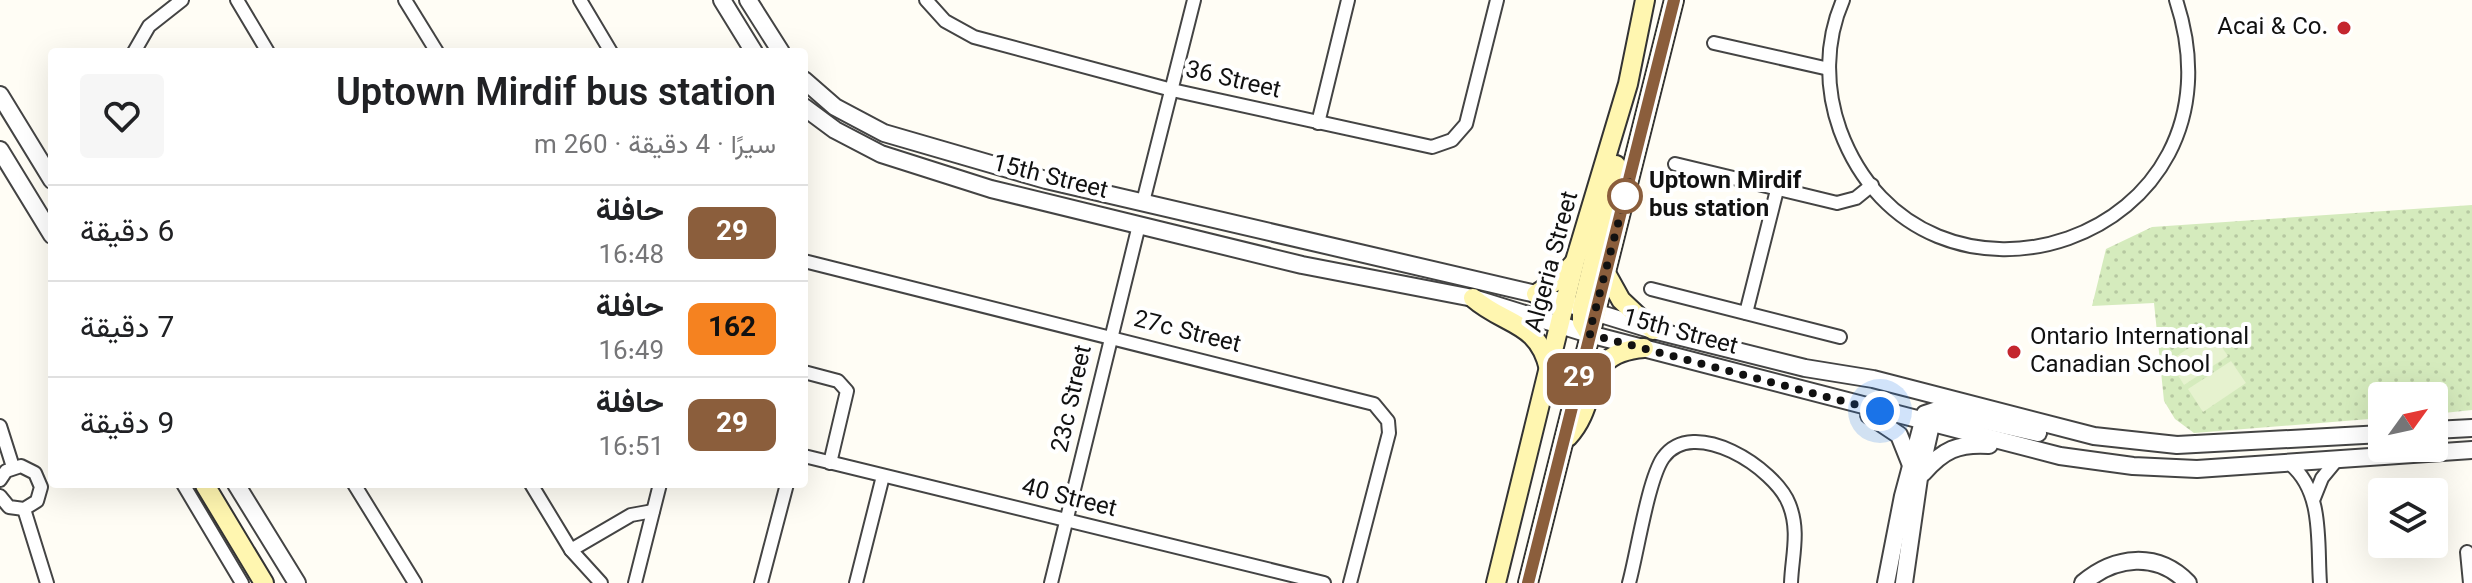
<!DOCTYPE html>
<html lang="ar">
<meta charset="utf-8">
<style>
:root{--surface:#fff;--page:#f6f6f6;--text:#202124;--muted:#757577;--line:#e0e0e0}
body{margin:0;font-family:Georgia,Vazirmatn,serif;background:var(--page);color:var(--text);direction:rtl;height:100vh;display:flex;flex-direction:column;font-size:30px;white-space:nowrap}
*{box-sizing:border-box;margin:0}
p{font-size:26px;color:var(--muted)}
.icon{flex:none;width:44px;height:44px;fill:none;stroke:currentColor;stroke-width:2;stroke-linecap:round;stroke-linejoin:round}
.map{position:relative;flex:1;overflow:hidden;direction:ltr}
.panel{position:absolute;left:48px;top:48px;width:760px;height:440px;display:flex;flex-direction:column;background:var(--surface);border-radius:8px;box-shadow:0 8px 32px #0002;direction:rtl}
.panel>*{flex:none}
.badge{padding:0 16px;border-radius:12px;font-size:28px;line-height:52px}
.needle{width:52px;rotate:57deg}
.controls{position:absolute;left:2368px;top:382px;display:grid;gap:16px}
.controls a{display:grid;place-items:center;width:80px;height:80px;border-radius:8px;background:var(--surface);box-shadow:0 8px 32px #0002;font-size:40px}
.you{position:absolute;width:40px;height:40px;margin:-20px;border:6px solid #fff;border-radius:50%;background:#1a73e8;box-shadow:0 0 0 12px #1a73e833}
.map>.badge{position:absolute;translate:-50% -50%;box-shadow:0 0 0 4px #fff}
.round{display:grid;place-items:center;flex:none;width:84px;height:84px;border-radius:8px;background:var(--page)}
.summary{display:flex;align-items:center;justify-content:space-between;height:136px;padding:0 32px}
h1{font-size:38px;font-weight:600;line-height:60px}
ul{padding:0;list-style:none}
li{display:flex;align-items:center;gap:24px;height:96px;padding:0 32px;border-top:2px solid var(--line)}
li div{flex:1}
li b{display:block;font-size:30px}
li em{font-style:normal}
li .badge{min-width:88px;font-weight:700;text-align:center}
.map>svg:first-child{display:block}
.green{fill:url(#green-dots)}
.pitch{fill:#e6f2cf}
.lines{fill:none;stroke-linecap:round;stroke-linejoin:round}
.minor-casing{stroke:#444;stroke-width:16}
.tertiary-casing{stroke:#444;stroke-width:20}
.secondary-casing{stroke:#333;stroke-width:22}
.minor{stroke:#fff;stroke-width:12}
.tertiary{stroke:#fff;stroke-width:16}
.secondary{stroke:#fff6b0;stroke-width:18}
.line-casing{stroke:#fff;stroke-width:18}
.line{stroke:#8b5e3c;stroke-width:12}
.walk{stroke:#111;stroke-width:8;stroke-dasharray:0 14.4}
.poi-dot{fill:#c4262e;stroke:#fff;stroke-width:3}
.stop-dot{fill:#fff;stroke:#8b5e3c;stroke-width:4}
.labels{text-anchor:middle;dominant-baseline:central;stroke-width:8;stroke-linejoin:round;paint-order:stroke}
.poi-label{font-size:24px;fill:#111;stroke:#fff;text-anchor:end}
.street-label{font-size:24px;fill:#111;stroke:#fff}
.stop-label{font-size:24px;font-weight:bold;fill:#111;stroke:#fff;text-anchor:start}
</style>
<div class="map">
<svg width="2472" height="583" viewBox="0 0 2472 583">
<defs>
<pattern id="green-dots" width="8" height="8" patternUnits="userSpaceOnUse" patternTransform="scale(2)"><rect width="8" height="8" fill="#d5ebbd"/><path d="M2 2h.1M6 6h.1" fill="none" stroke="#b6c8a1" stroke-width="1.8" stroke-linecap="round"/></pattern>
</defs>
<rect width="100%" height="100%" fill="#fffdf5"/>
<polygon class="green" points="2472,205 2472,410 2434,414 2434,396 2382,396 2382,418 2194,433 2175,419 2164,401 2154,303 2092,306 2106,249 2152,227"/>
<g class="pitch">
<polygon points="2212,333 2228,356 2184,385 2169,361"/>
<polygon points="2231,361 2246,383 2203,412 2188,389"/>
</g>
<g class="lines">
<g class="minor-casing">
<g id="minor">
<polyline points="237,0 268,52"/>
<polyline points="405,0 437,52"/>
<polyline points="580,0 611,52"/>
<polyline points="926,0 945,21 974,37 1172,90 1432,147 1452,140 1466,124 1497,0"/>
<path d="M1843,0C1825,41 1825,88 1840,130C1921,349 2256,243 2176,0"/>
<polyline points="1714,43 1829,69"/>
<polyline points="134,52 149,26 182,0"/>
<polyline points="1318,123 1348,0"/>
<polyline points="1675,164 1837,203 1856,198 1872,185"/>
<polyline points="1143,202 1194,0"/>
<polyline points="804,261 1374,404 1388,421 1389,433 1350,583"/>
<polyline points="1651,289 1840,337"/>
<polyline points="1746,313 1777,190"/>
<polyline points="804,372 838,381 847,391 830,463"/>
<polyline points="0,426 13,467"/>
<polyline points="804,456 1324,583"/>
<path d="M2290,464C2324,492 2317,543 2320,583"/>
<polyline points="0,480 6,471 21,466 35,473 41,487 37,501 24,509 9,507 0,496"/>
<polyline points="183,484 242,583"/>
<polyline points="354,484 415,583"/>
<polyline points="531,484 571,550 601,583"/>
<polyline points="2314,498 2322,478 2336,461"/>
<polyline points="24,509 47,583"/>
<polyline points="571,550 631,515 653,511"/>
<polyline points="2467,552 2470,583"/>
<polyline points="635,583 660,484"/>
<polyline points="761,583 787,484"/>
<polyline points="856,583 883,476"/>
<polyline points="1051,583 1139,225"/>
<path d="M1629,583C1637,554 1648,480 1663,458C1693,415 1775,468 1789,504C1800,531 1792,556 1791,583"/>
</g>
</g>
<g class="tertiary-casing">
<g id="tertiary">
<polyline points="722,0 754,52"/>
<polyline points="748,0 781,52"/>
<polyline points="804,80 835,107 884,133 1046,180 1536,294 1653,330 1805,368 1873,379 2094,436 2177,445 2382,434"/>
<polyline points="0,95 52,180"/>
<polyline points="804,107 835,130 881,154 991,189 1302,265 1473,298 1589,334 2060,456 2133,466 2197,469 2472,450"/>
<polyline points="0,150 52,235"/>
<polyline points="1869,415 1899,435 1911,465"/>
<polyline points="2434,430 2472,428"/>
<path d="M1923,473C1943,450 1958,443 1989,445"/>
<polyline points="236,484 297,583"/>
<polyline points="1886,583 1903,496 1925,414 1937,410 2038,433"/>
<polyline points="1904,583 1919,478 1933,416"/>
<path d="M2083,583C2115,556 2157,551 2188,583"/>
</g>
</g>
<g class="secondary-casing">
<g id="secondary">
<polyline points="1606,273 1621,300 1653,330"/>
<polyline points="1536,294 1559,279 1574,263"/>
<path d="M1473,298C1505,326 1538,321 1549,369"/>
<polyline points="1589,334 1582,322 1582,308 1616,165"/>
<path d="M1568,437C1602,400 1579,353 1644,348"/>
<polyline points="205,485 264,583"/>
<polyline points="1496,583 1575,261 1628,84 1645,0"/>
<polyline points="1528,583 1674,0"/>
</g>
</g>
<use href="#minor" class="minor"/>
<use href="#tertiary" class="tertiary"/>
<use href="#secondary" class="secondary"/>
</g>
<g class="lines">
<g class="line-casing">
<polyline id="line" points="1528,583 1674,0"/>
</g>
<use href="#line" class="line"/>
<polyline class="walk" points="1625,196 1629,182 1589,334 1880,411"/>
</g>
<g class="poi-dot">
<circle cx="2344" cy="28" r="8"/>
<circle cx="2014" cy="352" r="8"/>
</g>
<circle class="stop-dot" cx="1625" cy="196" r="16"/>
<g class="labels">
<g class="poi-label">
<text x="2328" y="28">Acai &amp; Co.</text>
<text x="2030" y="338" text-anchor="start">Ontario International<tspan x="2030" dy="28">Canadian School</tspan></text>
</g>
<g class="street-label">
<text transform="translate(1233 81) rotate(13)">36 Street</text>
<text transform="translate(1050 178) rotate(14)">15th Street</text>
<text transform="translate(1553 262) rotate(-75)">Algeria Street</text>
<text transform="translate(1187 333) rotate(14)">27c Street</text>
<text transform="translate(1680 333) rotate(15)">15th Street</text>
<text transform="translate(1073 399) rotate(-77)">23c Street</text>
<text transform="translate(1069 499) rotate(14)">40 Street</text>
</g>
<g class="stop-label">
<text x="1649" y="182">Uptown Mirdif<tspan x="1649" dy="28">bus station</tspan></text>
</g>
</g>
</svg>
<div class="controls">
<a><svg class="needle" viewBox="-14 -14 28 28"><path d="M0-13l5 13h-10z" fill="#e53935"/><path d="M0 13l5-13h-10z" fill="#757577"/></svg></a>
<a><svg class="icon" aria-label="layers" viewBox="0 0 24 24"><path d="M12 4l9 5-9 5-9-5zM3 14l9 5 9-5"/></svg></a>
</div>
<div class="you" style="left:1880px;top:411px"></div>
<b class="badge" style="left:1579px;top:379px;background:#8b5e3c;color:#fff">29</b>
<section class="panel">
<div class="summary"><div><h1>Uptown Mirdif bus station</h1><p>سيرًا · 4 دقيقة · 260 m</p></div><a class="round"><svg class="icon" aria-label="heart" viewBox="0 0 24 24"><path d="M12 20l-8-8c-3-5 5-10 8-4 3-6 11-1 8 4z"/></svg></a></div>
<ul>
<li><span class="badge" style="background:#8b5e3c;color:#fff">29</span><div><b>حافلة</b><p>16:48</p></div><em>6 دقيقة</em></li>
<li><span class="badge" style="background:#f58220;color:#111">162</span><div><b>حافلة</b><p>16:49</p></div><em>7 دقيقة</em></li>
<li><span class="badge" style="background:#8b5e3c;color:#fff">29</span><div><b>حافلة</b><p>16:51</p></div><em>9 دقيقة</em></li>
</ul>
</section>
</div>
